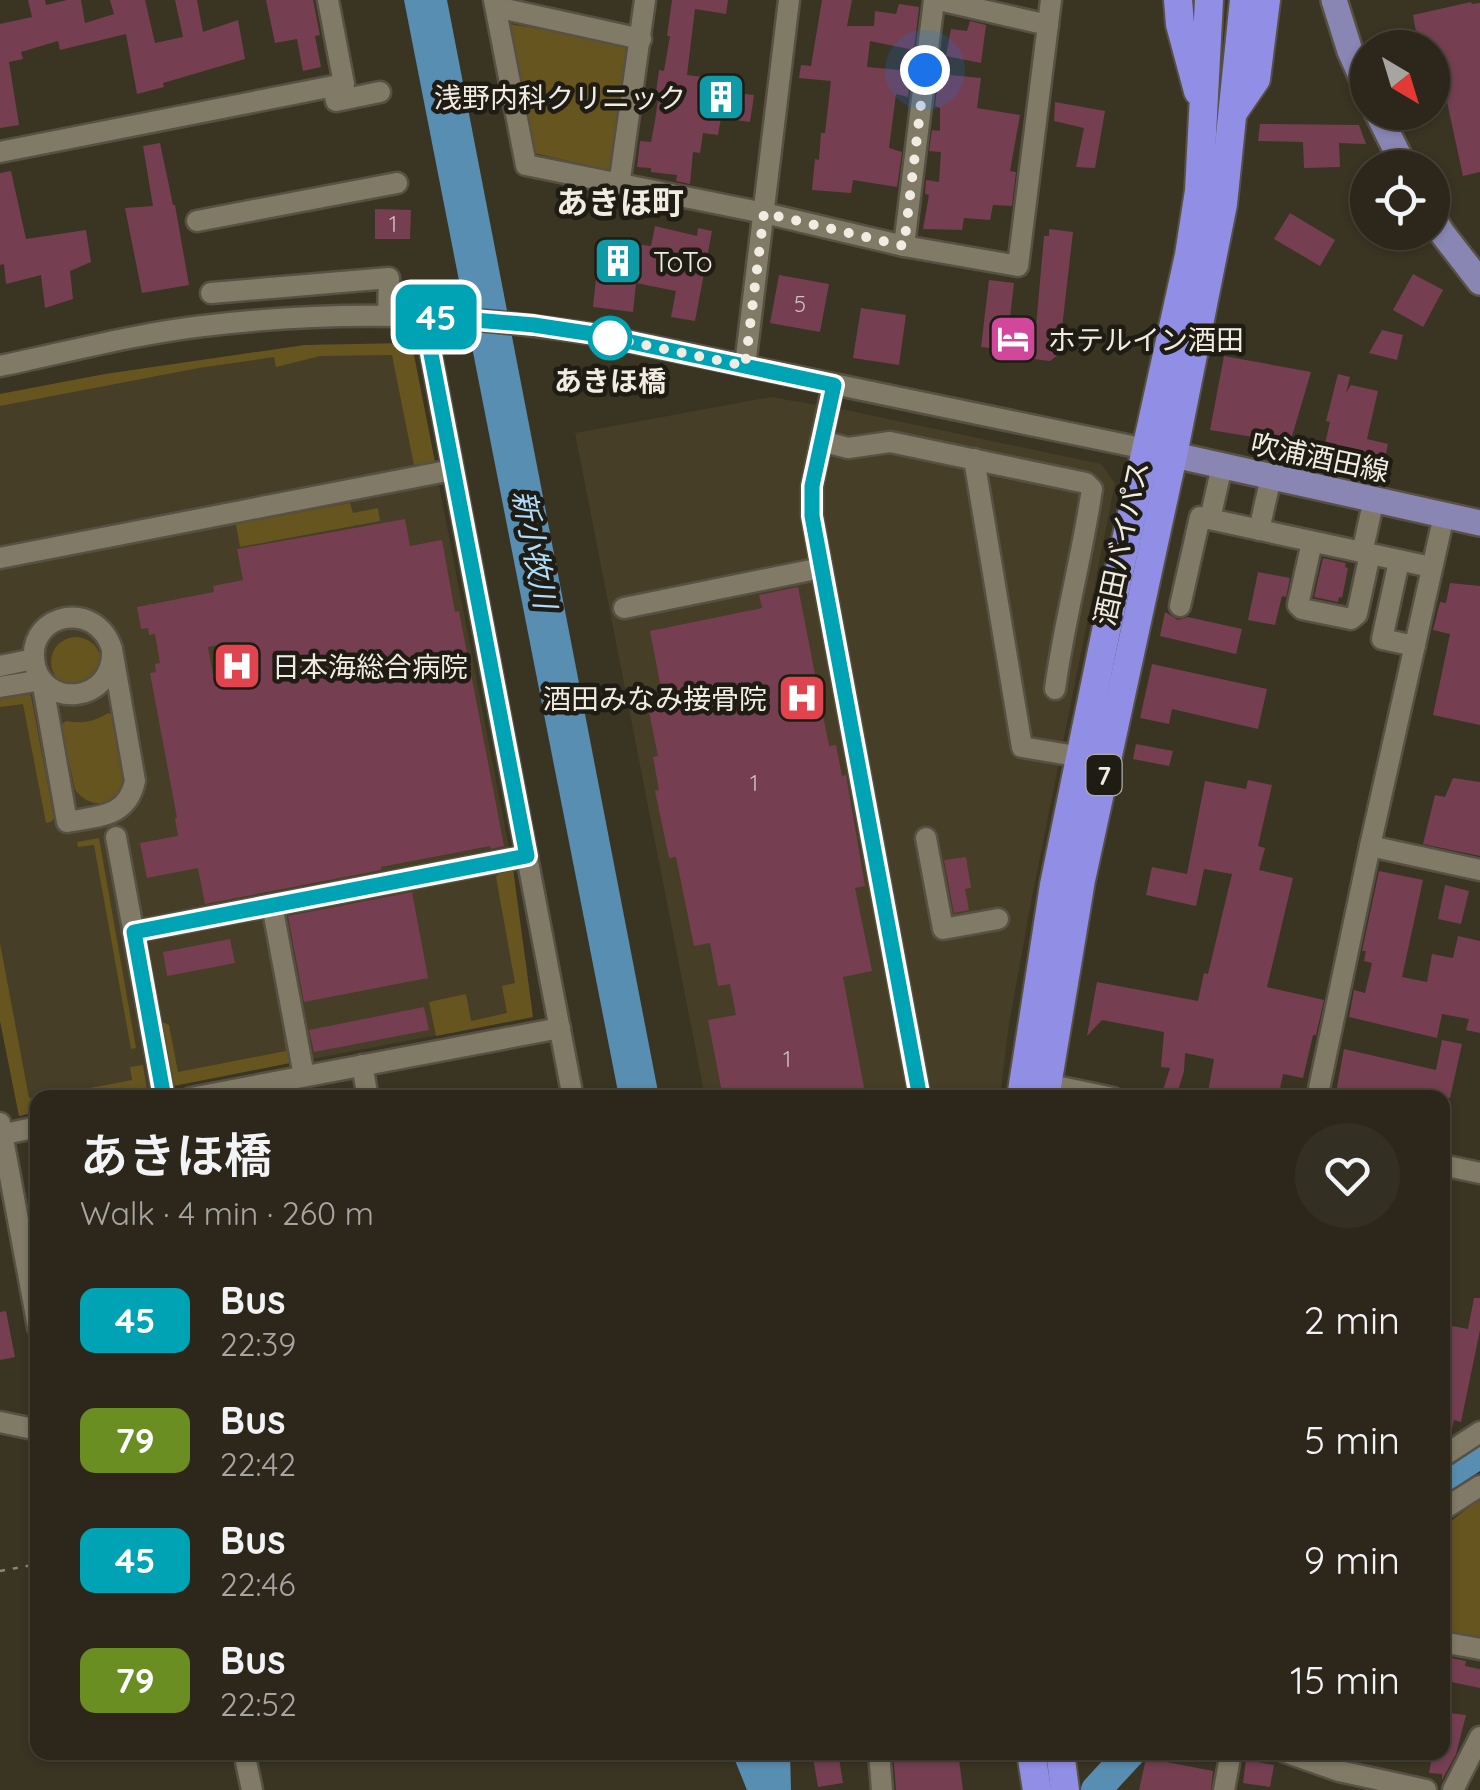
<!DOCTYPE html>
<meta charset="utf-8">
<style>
:root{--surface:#2c271a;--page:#342f23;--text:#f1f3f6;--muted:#a6a5a2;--line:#484439}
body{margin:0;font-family:Quicksand,"Noto Sans JP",sans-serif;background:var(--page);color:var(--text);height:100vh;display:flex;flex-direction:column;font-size:38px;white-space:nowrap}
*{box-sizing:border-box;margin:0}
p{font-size:32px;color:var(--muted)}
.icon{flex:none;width:55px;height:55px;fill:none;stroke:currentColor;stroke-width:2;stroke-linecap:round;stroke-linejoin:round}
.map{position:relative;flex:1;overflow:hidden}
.side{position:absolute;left:30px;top:1090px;width:1420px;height:670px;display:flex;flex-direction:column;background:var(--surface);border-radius:20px;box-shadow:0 2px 8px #0004,0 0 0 2px var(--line)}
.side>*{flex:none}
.badge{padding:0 20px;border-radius:15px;font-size:35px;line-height:65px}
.needle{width:65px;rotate:142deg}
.controls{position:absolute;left:1350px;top:30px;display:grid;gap:20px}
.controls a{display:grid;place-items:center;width:100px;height:100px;border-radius:50%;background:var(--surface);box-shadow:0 2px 8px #0004,0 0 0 2px var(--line);font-size:50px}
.you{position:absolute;width:50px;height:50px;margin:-25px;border:8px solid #fff;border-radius:50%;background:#1a73e8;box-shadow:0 0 0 15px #1a73e833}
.map>.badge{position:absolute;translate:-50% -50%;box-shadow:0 0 0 5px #fff}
.round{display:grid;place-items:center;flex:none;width:105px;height:105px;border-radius:52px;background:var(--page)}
.headline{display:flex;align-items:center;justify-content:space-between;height:170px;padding:0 50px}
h1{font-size:48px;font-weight:600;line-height:75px}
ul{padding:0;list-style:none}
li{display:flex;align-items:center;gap:30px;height:120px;padding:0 50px}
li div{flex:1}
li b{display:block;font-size:38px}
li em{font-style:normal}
li .badge{min-width:110px;font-weight:700;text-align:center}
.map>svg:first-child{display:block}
.built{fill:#463e26}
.green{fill:#675520}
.water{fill:#588eb1}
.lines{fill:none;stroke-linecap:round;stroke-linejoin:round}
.river{stroke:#588eb1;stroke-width:30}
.building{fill:#753f51;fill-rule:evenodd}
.minor-casing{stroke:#575144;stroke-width:25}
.major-casing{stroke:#575144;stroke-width:30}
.highway-casing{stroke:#575144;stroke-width:32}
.path{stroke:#8d887b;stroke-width:2.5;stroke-dasharray:5 8;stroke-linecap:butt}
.minor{stroke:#807a67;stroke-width:20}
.major{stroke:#8a86b3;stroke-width:25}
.highway{stroke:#918ee6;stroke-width:28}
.line-casing{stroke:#fff;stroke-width:22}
.line{stroke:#00a3b4;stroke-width:15}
.walk{stroke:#f0ece2;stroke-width:10;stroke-dasharray:0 18}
.stop-dot{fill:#fff;stroke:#00a3b4;stroke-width:5}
.labels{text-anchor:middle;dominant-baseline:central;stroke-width:9;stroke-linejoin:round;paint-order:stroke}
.number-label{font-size:22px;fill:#d1c1be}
.shield{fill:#1f1c14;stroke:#b1aea4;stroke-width:2.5}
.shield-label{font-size:25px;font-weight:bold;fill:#f0ece2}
.poi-label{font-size:28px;fill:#f0ece2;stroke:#1f1c14;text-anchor:start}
.stop-label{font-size:28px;font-weight:bold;fill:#f0ece2;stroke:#1f1c14}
.street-label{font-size:28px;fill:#f0ece2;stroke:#1f1c14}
.water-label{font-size:30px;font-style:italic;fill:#aedcfc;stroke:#1f1c14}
.quarter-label{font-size:32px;font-weight:bold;fill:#f0ece2;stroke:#1f1c14}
</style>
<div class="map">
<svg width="1480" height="1790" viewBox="0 0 1480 1790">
<rect width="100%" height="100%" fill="#3a3423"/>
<g class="built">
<polygon points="410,343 414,355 513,869 533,1017 111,1097 38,1098 37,1112 19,1116 0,1021 0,394 105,374 305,345"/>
<polygon points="771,397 846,410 1101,464 1115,483 1032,897 1009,1024 1000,1097 705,1097 575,433"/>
</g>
<g class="green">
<polygon points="510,24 627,44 611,171 534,153"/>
<polygon points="410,343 414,355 435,462 414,465 392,355 320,356 276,367 274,357 199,368 0,406 0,394 105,374 305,345"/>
<polygon points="350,503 353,513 378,508 380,521 240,547 236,524"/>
<circle cx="76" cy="662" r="25"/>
<polygon points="27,691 31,696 54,818 51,822 46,823 23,704 0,707 0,697"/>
<path d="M108,713L113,715L124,783C115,807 91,810 75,790L61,725L66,721C81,724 94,722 108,713Z"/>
<polygon points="99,838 136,1048 131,1049 94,845 78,847 77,842"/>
<polygon points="503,868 513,869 533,1017 436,1036 429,1002 466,994 471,1021 507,1013 502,986 515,983 496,877"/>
<polygon points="0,943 29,1098 38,1098 37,1112 19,1116 0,1021"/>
<polygon points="162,1022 169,1025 178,1072 286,1051 284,1039 290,1039 295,1062 174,1086"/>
<polygon points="143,1065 147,1090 111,1097 38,1098 132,1080 130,1067"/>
<polygon points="1480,1499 1480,1641 1443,1634 1443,1527"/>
</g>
<g class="water">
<polygon points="404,0 447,0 659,1097 619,1097"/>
<polygon points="732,1753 790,1753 791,1790 747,1790"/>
</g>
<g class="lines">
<g class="river">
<polyline points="1442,1478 1480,1453"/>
<polyline points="1096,1790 1131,1752"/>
</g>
</g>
<g class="building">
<polygon points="28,0 45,0 46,5 67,0 81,0 85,23 114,14 110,0 145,0 155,43 183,37 175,0 197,0 203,32 238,20 245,59 163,83 164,87 137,94 126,34 60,50 58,41 21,52 23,59 9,62 19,125 0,128 0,24 32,17"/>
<polygon points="266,0 313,0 320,35 315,36 321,67 303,71 297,39 275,43"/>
<polygon points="672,0 728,0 726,14 695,9 687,75 710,78 709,90 754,95 750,122 721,118 718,135 703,133 700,153 693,152 690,184 676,181 677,175 651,172 651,168 637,167 640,141 651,142 655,121 659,92 656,92 659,70 664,71 670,36 667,36"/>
<polygon points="822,0 852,0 847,26 874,26 875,11 896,14 899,4 919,7 914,50 870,41 867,67 911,71 908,97 896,94 889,148 902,152 897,187 853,180 851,193 812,190 815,159 819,160 821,133 825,133 831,81 799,78 801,65 811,66"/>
<polygon points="1471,2 1472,4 1480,3 1480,172 1463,176 1438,60 1432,61 1432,48 1419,48 1413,15"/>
<polygon points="970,21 986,25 981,63 946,56 951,29 967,31"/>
<polygon points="939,74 981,78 977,108 1020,115 1010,171 1016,172 1012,206 993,205 990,220 964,218 962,230 923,229 929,195 925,194 926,180 939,182 941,152 929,151 932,130 940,131 940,108 935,106"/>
<polygon points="1055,102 1105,111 1095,168 1076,167 1084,128 1054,121"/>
<polygon points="1260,124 1359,125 1366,144 1339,143 1340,167 1304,168 1303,142 1258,141"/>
<polygon points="160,143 173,205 175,205 189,285 142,293 125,208 153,206 143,146"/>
<polygon points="11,171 26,239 86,230 91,262 70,271 73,299 45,308 41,275 6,284 4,264 0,265 0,173"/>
<polygon points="375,209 411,210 410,239 375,239"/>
<polygon points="1290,213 1335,240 1320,266 1274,239"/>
<polygon points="655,226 697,236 698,228 712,231 695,321 671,317 676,291 636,283 633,312 593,307 600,240 651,246"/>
<polygon points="1049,229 1073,232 1059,354 1050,361 1026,358 1026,352 981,347 989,280 1014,283 1008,335 1035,338 1044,236 1049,236"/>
<polygon points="1413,274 1443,290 1423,327 1393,310"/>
<polygon points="779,275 829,284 820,332 770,323"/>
<polygon points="861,308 906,315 899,365 853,358"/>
<polygon points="1382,330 1403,335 1397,360 1369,353"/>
<polygon points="1224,356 1311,372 1290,443 1210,430"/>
<polygon points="1338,374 1350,377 1346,393 1351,385 1378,391 1367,439 1388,444 1385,458 1367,454 1362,478 1316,467 1320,448 1324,448 1330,422 1326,421"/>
<path d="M405,519L410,546L442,540L455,612L459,611L504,846L491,849L490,846L381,867V870L205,904L198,868L147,878L140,843L178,836L175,818H177L150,673L156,672L155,664L160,663L155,634L149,635L148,628L141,629L137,607L214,592L213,586L243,580L237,549ZM235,642L242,681L215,686L208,647Z"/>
<polygon points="1323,558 1346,563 1345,567 1348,568 1342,598 1339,597 1338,602 1314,597"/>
<polygon points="1258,572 1290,578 1286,597 1282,596 1275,625 1248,620"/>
<polygon points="1450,583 1480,586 1480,725 1433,715 1450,634 1433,630 1440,602 1446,603"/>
<polygon points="798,587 829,746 836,745 842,776 846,775 865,886 855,888 872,971 843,977 866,1098 723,1098 708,1020 736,1015 730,984 718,986 710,943 694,946 676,857 669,858 655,791 659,790 653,757 658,756 647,702 663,699 650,631 762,608 759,595"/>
<polygon points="1165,612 1178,620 1188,617 1242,629 1236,654 1160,636"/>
<polygon points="1152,664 1267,689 1258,729 1172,709 1169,724 1140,718"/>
<polygon points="1136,744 1173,751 1169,766 1133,759"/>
<polygon points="1453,778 1480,782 1480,856 1423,844 1435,795 1445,797"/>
<polygon points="1248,780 1272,785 1258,846 1265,848 1259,870 1293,878 1267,987 1324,1000 1316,1035 1313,1035 1303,1078 1283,1074 1278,1098 1235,1098 1208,1092 1214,1059 1185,1053 1184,1071 1177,1094 1163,1090 1170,1068 1161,1067 1164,1032 1102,1020 1087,1036 1097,982 1198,1001 1204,973 1208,974 1232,874 1204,869 1196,906 1146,895 1152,867 1187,874 1205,781 1246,789"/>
<polygon points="966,857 971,888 965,889 969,910 954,913 944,860"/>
<polygon points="1379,871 1423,880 1402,977 1427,982 1432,954 1453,958 1458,936 1480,941 1480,1033 1466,1030 1469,1019 1442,1014 1437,1038 1349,1017 1354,990 1365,993 1372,963 1364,961 1366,951 1362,951"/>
<polygon points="1445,885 1469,891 1461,924 1438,919"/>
<polygon points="412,892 428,978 304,1002 288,916"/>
<polygon points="230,939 235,963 167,976 163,952"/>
<polygon points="424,1007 429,1030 314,1052 309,1030"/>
<polygon points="1442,1040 1462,1044 1450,1098 1335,1098 1344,1049 1436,1070"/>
<polygon points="1474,1298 1480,1298 1480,1330 1461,1422 1454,1420 1451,1434 1442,1440 1442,1348 1447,1325 1468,1329"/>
<polygon points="6,1311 15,1357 0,1360 0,1312"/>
<polygon points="1442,1656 1466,1661 1465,1666 1480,1669 1480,1688 1442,1680"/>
<polygon points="1442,1712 1466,1715 1456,1754 1442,1780 1442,1774 1429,1773 1433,1752 1442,1752"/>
<polygon points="812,1752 838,1752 843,1783 818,1787"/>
<polygon points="893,1752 958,1752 963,1790 896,1790"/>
<polygon points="1146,1758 1213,1771 1211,1790 1139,1790"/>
<polygon points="1246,1760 1274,1765 1270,1787 1243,1783"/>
</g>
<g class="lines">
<g class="minor-casing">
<g id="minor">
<polyline points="494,0 526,165 764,213 904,246 1018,266 1051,0"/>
<polyline points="939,0 1048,25"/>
<polyline points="496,7 641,39"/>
<polyline points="333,87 336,101 380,92"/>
<polyline points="0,152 344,84 328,0"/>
<polyline points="619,186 645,0"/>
<polyline points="197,221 397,183"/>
<polyline points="904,246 934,0"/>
<polyline points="211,293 389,278 388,315"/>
<polyline points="427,316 431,354 573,1098"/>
<path d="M0,366C67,352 135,334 203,326C338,310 459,313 593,334L1146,449"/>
<polyline points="745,366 789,0"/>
<polyline points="833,385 812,486 812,516 920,1098"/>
<path d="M821,441L848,448L890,442L1086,483L1092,489C1082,557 1064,622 1055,689"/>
<polyline points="974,459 1022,747 1082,757"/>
<polyline points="1210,519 1222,466"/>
<polyline points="1259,530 1271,477"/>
<polyline points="1312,542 1298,605 1302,609 1351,619 1357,614 1370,554"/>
<polyline points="1362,553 1374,499"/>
<polyline points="0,558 452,470"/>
<polyline points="1399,561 1382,639 1415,646"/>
<polyline points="1180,606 1200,517 1431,567"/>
<polyline points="624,608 821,568"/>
<polyline points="0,666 34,659"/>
<path d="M0,687L42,680L67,822C98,816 127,818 135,781L112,649C96,599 30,613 34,659C39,710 115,705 112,649"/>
<polyline points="116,837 164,1098"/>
<polyline points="926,838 943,929 998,919"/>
<polyline points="1370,846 1480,870"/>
<polyline points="272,905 304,1076"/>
<polyline points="133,932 527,856"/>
<polyline points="362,1065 368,1098"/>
<polyline points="1046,1084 1113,1098"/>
<polyline points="191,1098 560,1028"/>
<polyline points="1317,1098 1370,846 1444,515"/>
<polyline points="0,1123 38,1327"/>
<polyline points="0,1135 38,1127"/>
<polyline points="1442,1165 1480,1173"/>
<polyline points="0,1422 38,1430"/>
<polyline points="1442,1457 1480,1432"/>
<polyline points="1442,1510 1480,1486"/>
<polyline points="1442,1642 1480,1649"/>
<polyline points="244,1752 252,1790"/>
<polyline points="879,1752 882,1790"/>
<polyline points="1285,1752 1339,1771 1426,1790"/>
<polyline points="1224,1790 1231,1752"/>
<polyline points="1453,1790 1480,1737"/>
</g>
</g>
<g class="major-casing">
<g id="major">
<polyline points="1334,0 1350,51 1368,91"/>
<polyline points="1377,112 1405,168"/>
<polyline points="1432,216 1442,233 1480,282"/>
<polyline points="1156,451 1480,523"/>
</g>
</g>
<g class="highway-casing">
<g id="highway">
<polyline points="1178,0 1180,24 1198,91"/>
<polyline points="1234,111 1256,79 1266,0"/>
<polyline points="1021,1098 1054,885 1106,631 1189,255 1199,191 1209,0"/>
<polyline points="1045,1098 1081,880 1173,455 1223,204 1244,0"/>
<polyline points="1031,1752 1037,1790"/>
<polyline points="1060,1752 1065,1790"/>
</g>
</g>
<polyline class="path" points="0,1571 38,1564"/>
<use href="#minor" class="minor"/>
<use href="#major" class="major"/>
<use href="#highway" class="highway"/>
</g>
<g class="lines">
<g class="line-casing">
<polyline id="line" points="164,1098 134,932 527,856 431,354 427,316 534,325 593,334 834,385 812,486 812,516 920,1098"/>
</g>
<use href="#line" class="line"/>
<polyline class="walk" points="610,338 593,334 745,366 764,213 904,246 925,70"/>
</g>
<defs>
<g id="building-square" transform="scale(2.5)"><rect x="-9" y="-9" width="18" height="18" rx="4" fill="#0f9aa8" stroke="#1f1c14"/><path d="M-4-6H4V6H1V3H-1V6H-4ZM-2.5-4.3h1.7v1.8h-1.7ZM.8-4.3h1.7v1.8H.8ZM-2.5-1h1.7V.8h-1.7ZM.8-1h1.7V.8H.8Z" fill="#fff"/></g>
<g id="hotel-square" transform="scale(2.5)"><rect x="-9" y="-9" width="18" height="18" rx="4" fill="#d1479c" stroke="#1f1c14"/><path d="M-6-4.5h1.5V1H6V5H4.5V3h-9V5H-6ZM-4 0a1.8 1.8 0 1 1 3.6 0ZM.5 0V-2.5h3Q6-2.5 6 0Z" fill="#fff"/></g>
<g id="hospital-square" transform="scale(2.5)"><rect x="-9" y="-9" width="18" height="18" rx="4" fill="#e0444e" stroke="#1f1c14"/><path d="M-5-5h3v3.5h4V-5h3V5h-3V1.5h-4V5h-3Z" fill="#fff"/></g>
</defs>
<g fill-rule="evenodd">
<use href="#building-square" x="721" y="97"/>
<use href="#building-square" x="618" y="261"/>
<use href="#hotel-square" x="1013" y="339"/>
<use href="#hospital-square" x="237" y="666"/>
<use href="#hospital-square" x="802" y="698"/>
</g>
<circle class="stop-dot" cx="610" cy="338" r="20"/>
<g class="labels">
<g class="number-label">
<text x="393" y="224">1</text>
<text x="800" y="304">5</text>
<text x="754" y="783">1</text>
<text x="787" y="1059">1</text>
</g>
<rect class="shield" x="1086.5" y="755" width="35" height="40" rx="8"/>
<g class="shield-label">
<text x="1104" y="775">7</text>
</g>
<g class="poi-label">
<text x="686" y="97" text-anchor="end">浅野内科クリニック</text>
<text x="653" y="261">ToTo</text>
<text x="1048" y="339">ホテルイン酒田</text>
<text x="272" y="666">日本海総合病院</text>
<text x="767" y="698" text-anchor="end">酒田みなみ接骨院</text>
</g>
<g class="stop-label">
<text x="610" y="380">あきほ橋</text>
</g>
<g class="street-label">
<text transform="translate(1320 457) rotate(12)">吹浦酒田線</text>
<text transform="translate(1121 543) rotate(-78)">酒田バイパス</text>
</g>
<g class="water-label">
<text transform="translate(535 549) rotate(79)">新小牧川</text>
</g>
<g class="quarter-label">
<text x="620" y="202">あきほ町</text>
</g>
</g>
</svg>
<div class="controls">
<a><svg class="needle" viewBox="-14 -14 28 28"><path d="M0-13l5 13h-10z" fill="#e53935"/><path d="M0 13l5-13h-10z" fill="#a6a5a2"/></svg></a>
<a><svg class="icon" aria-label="locate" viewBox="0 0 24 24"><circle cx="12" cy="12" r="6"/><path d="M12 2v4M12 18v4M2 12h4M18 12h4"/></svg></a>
</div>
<div class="you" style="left:925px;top:70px"></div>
<b class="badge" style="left:436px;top:317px;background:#00a3b4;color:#fff">45</b>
<section class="side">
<div class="headline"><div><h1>あきほ橋</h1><p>Walk · 4 min · 260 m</p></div><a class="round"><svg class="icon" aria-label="heart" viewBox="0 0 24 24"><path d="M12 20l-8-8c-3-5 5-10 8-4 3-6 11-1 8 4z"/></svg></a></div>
<ul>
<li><span class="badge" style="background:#00a3b4;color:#fff">45</span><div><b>Bus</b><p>22:39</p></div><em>2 min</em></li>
<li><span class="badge" style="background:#6b8e23;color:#fff">79</span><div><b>Bus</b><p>22:42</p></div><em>5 min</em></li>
<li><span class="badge" style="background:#00a3b4;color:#fff">45</span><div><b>Bus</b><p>22:46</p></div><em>9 min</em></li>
<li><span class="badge" style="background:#6b8e23;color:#fff">79</span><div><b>Bus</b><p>22:52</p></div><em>15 min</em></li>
</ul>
</section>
</div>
